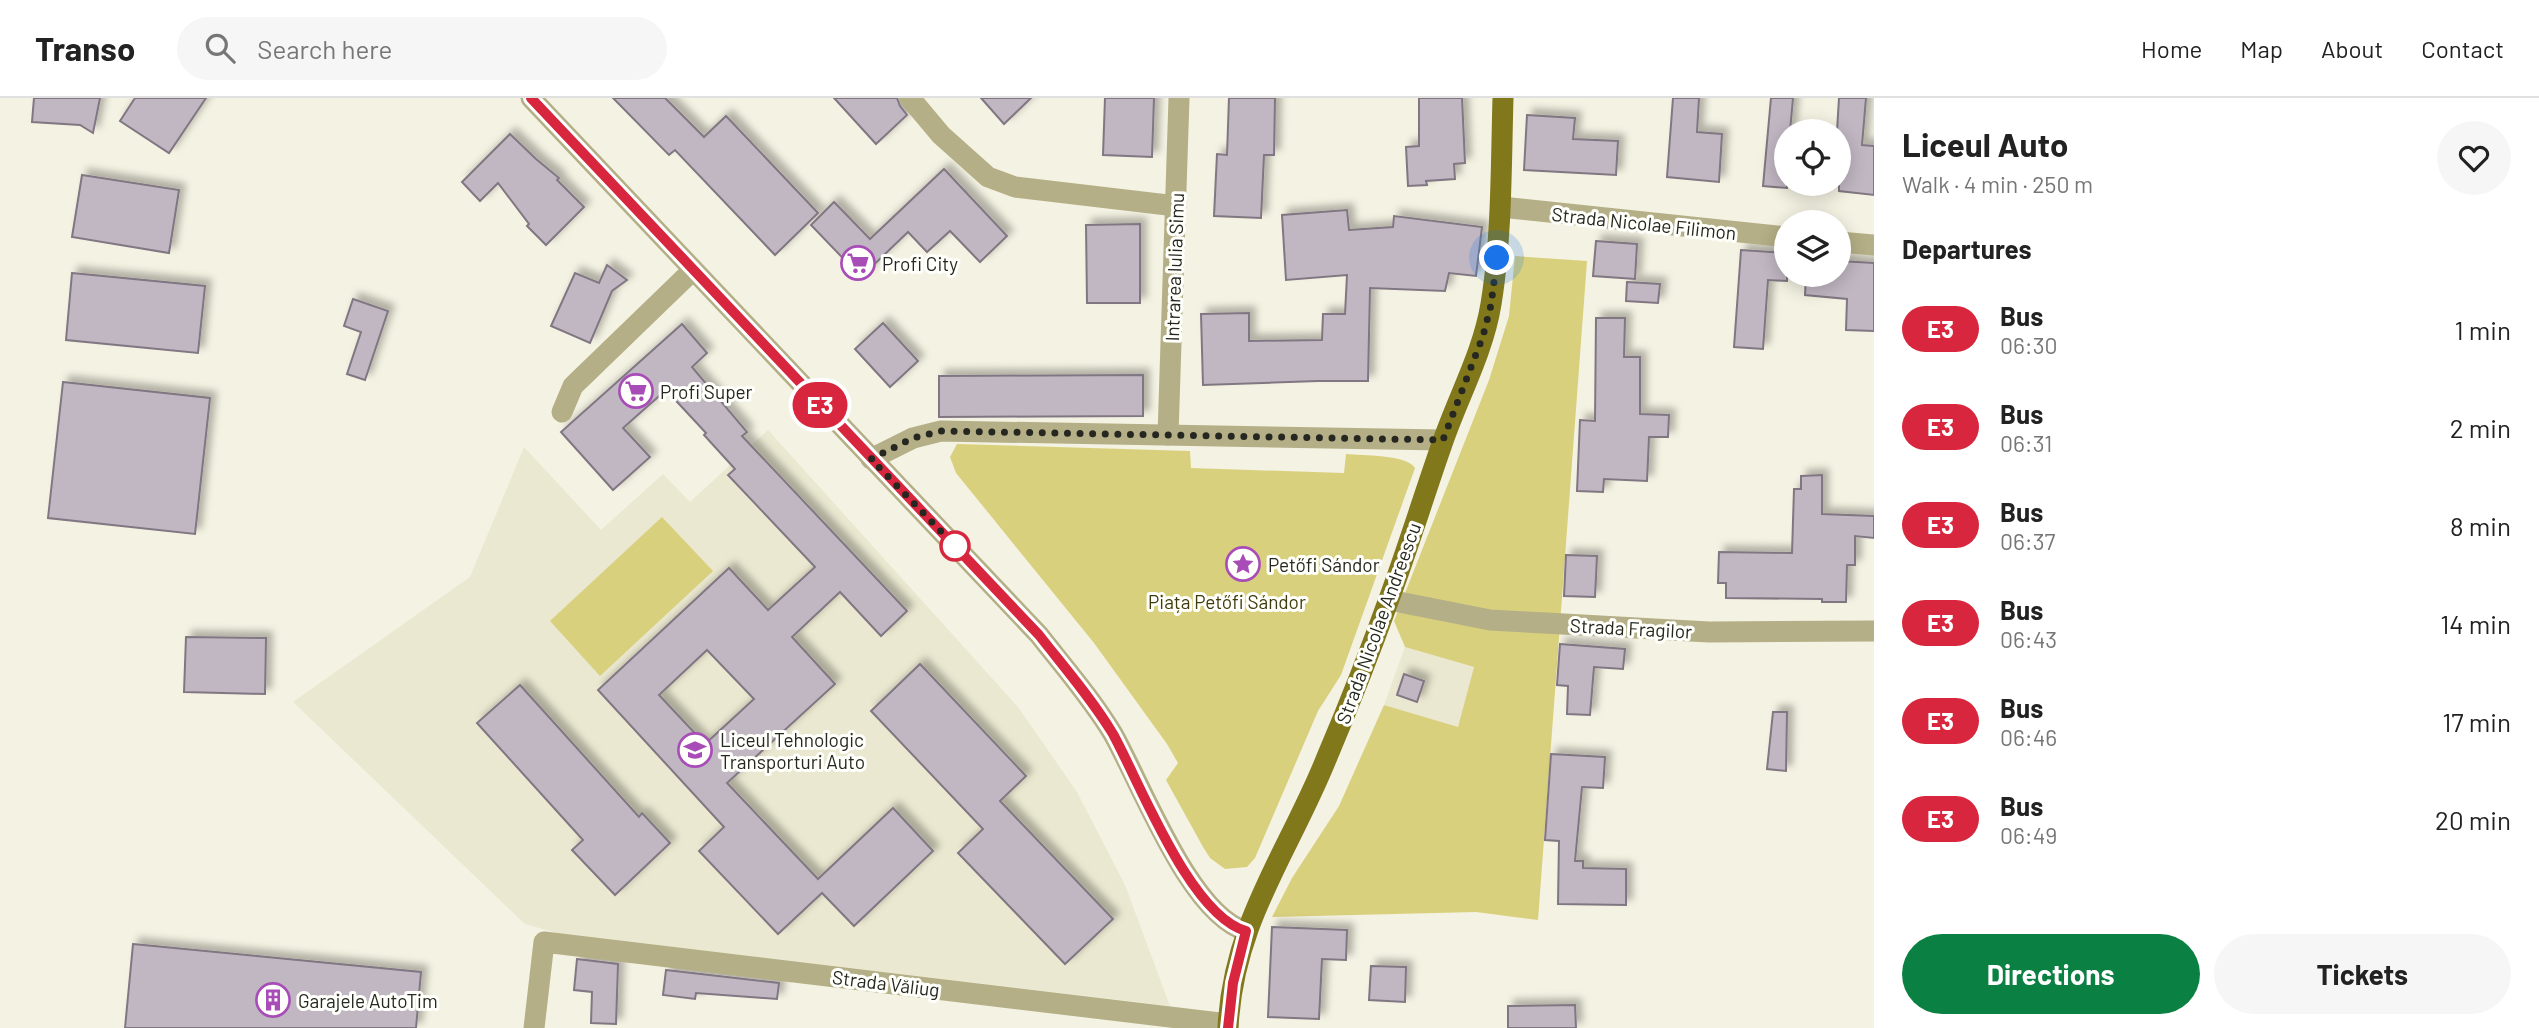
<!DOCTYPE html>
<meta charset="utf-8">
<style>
:root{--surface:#fff;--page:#f6f6f6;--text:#222;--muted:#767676;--line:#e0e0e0;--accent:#0b8043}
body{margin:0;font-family:Barlow,sans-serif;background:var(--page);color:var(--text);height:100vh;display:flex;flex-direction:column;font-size:26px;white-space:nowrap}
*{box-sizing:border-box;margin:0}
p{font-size:23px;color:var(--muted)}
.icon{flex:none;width:38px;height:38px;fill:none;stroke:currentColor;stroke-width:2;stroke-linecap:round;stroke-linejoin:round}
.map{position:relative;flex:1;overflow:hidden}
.sheet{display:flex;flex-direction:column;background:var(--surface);width:665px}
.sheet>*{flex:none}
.badge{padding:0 14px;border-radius:23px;font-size:24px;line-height:46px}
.controls{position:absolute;left:1774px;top:21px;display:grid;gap:14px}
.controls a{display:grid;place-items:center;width:77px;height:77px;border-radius:50%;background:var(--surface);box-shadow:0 4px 18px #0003;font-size:35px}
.you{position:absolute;width:35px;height:35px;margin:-18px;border:5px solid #fff;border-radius:50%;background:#1a73e8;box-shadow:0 0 0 10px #1a73e833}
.map>.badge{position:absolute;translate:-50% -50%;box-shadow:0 0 0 4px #fff}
h2{padding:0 28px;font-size:26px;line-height:63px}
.round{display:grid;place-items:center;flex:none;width:74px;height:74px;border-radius:37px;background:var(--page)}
.head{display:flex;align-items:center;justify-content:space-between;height:119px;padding:0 28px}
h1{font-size:33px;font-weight:700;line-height:52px}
.primary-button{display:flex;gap:14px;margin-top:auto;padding:14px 28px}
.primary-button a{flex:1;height:80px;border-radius:42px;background:var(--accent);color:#fff;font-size:28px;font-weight:700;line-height:80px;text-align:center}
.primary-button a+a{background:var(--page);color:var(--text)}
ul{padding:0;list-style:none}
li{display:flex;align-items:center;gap:21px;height:98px;padding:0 28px}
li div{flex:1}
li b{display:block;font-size:26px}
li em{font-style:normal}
li .badge{min-width:77px;font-weight:700;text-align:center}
header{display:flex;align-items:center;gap:42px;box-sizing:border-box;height:98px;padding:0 35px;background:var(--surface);border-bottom:2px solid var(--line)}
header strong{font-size:33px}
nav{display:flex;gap:38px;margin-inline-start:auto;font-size:24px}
.search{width:490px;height:63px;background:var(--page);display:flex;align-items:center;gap:18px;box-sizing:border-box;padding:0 24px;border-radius:38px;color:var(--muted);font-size:26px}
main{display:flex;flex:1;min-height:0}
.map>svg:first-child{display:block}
.built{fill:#eae8d0}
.green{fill:#d9d07e}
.building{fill:#c1b7c3;stroke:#817782;stroke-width:2;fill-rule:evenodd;filter:url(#shadow)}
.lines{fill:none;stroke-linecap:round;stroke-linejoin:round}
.minor{stroke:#b4af86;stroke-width:21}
.major{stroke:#81771b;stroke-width:21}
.line-casing{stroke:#fff;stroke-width:16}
.line{stroke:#d7263d;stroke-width:10}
.walk{stroke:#272721;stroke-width:7;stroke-dasharray:0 12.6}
.stop-dot{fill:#fff;stroke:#d7263d;stroke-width:3.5}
.labels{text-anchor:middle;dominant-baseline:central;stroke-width:6;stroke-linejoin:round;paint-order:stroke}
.street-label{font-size:19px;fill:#272721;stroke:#fffffb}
.poi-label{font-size:19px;fill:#272721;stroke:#fffffb;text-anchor:start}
.park-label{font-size:19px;fill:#403b0e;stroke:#fffffb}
</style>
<header>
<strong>Transo</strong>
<div class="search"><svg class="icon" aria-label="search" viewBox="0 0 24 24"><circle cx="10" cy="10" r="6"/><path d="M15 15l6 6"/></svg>Search here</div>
<nav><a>Home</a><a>Map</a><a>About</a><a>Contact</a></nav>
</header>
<main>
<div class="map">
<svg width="1874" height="930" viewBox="0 0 1874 930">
<defs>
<filter id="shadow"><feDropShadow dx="6" dy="-6" stdDeviation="3.5" flood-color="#0004"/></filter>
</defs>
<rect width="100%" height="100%" fill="#f4f2e2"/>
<g class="built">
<polygon points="768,332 1018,609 1077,694 1125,787 1170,908 557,835 525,826 293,604 470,479 524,349 601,432 663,376 690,404"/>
<polygon points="1405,549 1474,569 1458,630 1384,607"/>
</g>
<g class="green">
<polygon points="1515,158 1587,163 1538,822 1476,814 1272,819 1292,780 1339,708 1384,607 1458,629 1474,569 1405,549 1394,523 1489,282 1509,218"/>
<path d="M957,346L1190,353L1191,370L1344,375L1346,356C1362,358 1407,356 1415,370L1341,577L1318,613L1255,760L1247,769L1225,771L1210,760L1203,749L1166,682L1178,665L1167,646L1094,545L956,375L950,359Z"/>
<polygon points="662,419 713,473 600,578 550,523"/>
</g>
<g class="building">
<polygon points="34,0 100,0 93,35 80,27 32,24"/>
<polygon points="135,0 206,0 169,55 120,23"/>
<polygon points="613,0 665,0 704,39 726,18 818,115 775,157 675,52 669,57"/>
<polygon points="834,0 897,0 900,8 907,17 876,46"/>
<polygon points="981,0 1031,0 1004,26"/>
<polygon points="1105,0 1154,0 1152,59 1103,57"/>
<polygon points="1229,0 1275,0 1274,57 1264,57 1261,120 1214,118 1217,56 1227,57"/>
<polygon points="1419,0 1462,0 1465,65 1454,66 1455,81 1426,83 1427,87 1408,88 1406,49 1419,48"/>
<polygon points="1673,0 1699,0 1697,34 1722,36 1719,84 1667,79"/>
<polygon points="1771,0 1793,0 1790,33 1787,33 1787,90 1763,88"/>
<polygon points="1839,0 1866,0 1862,47 1874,48 1874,97 1839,93 1839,33 1837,33"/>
<polygon points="1527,17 1575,20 1573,41 1618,43 1616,77 1524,72"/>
<polygon points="510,36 536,61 559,80 557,82 584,109 546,147 527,128 529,126 498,85 480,103 462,84"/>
<polygon points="944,71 1007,138 980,164 950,133 927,154 908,134 861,179 811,127 834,104 870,141"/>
<polygon points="82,77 179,92 169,155 72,139"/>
<polygon points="1347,112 1349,132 1393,129 1394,118 1482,129 1476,178 1449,175 1445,193 1370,190 1368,283 1318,283 1203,287 1201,216 1249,215 1249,243 1322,242 1323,216 1345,216 1347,177 1286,182 1282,117"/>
<polygon points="1140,126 1140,205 1087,205 1086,127"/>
<polygon points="1596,143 1637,146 1635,181 1593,178"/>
<polygon points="1741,152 1787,155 1787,183 1768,182 1763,251 1734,249"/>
<polygon points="1839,163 1874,165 1874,233 1846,232 1847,201 1805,197 1806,177 1839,177"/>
<polygon points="607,167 627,182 612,193 590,245 551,228 575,175 599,185"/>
<polygon points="72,175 205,188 198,255 66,242"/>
<polygon points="1627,184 1660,186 1658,205 1626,203"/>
<polygon points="353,201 388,213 365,282 347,276 361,234 344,228"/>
<polygon points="1596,220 1625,220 1624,259 1640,259 1640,316 1669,317 1668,339 1649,339 1647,383 1604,381 1603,394 1577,393 1580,322 1595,323"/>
<polygon points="883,225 918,263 890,289 855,251"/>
<path d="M682,226L707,255L692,269L747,334L742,338L907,513L881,538L840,494L792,539L835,586L727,685L818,781L893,710L933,753L854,828L822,795L778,836L699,753L724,729L598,592L729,470L768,512L815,469L728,377L735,371L704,337L706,335L666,292L623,330L650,359L613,392L561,334ZM707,552L754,601L705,646L659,597Z"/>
<polygon points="1143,277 1143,318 939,319 939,278"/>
<polygon points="63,284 210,300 195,436 48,420"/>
<polygon points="1822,377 1822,416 1874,418 1874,440 1855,438 1855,467 1847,467 1846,504 1822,504 1822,501 1726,500 1726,485 1718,485 1719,454 1792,455 1794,391 1801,391 1801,378"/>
<polygon points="1566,457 1597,458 1595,499 1564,498"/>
<polygon points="186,539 266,540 265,596 184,594"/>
<polygon points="1560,546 1625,551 1623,571 1594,569 1590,617 1567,616 1568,588 1557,587"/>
<polygon points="920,566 1026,678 1000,703 1113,821 1065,866 958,755 983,731 871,613"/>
<polygon points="1404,576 1424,583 1417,604 1397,597"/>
<polygon points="520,587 639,719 642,715 670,745 615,797 572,752 583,742 477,625"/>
<polygon points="1773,614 1787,614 1786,673 1767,671"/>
<polygon points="1551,656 1605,659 1603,690 1582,689 1575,763 1583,763 1583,770 1626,771 1626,807 1558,806 1559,743 1545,742"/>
<polygon points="1272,829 1347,832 1346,862 1322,861 1319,921 1268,919"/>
<polygon points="133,846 421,874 416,930 125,930"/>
<polygon points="577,861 618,866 616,926 591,925 592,894 574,892"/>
<polygon points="1371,868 1406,869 1405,904 1369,902"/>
<polygon points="666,872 779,885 777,901 696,895 695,901 663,897"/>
<polygon points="1575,907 1576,930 1508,930 1508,908"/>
</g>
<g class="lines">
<g class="minor">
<path d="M531,0L1039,537C1064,569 1092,601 1113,636C1142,687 1190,817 1246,833"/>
<polyline points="910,0 941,37 988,79 1015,89 1176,108"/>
<polyline points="1501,109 1787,139"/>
<polyline points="1839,144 1874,147"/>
<polyline points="562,314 573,288 693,172"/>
<polyline points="1168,337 1179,0"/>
<polyline points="871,361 913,340 941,333 1443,342"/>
<polyline points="1389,502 1490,522 1709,534 1874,533"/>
<polyline points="534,930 544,844 1228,926"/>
</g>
<path class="major" d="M1228,930C1233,823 1289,754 1327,659C1349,607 1370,554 1389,501C1408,450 1424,397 1442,346C1458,299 1483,255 1491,206C1502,138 1501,69 1503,0"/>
</g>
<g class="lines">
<g class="line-casing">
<path id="line" d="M531,0L1039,537C1064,569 1092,601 1113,636C1141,687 1190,817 1246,833L1233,885L1228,930"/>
</g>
<use href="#line" class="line"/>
<polyline class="walk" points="955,448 961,454 871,361 913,340 941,333 1443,342 1483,238 1491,207 1497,160"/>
</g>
<defs>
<g id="supermarket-ring" transform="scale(1.75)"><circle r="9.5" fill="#fffffb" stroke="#a84db8" stroke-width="1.5"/><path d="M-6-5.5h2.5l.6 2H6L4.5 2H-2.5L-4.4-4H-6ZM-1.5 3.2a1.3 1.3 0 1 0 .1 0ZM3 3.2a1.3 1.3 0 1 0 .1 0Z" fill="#a84db8"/></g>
<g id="sight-ring" transform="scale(1.75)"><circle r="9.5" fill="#fffffb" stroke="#a84db8" stroke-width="1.5"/><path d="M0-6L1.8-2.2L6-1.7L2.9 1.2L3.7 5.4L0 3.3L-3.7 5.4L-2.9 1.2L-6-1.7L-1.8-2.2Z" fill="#a84db8"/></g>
<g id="school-ring" transform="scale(1.75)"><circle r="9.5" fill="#fffffb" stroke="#a84db8" stroke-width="1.5"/><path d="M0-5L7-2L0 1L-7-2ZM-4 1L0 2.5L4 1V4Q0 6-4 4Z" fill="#a84db8"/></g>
<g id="building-ring" transform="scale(1.75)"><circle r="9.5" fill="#fffffb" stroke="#a84db8" stroke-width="1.5"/><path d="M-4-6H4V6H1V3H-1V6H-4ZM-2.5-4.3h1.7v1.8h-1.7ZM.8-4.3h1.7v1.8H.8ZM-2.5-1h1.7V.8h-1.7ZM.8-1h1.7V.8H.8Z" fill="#a84db8"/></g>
</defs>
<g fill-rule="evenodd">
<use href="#supermarket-ring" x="858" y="165"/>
<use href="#supermarket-ring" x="636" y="293"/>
<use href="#sight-ring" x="1243" y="466"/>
<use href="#school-ring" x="695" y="652"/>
<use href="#building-ring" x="273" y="902"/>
</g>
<circle class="stop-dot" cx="955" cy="448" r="14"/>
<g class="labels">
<g class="street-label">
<text transform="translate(1644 125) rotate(6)">Strada Nicolae Filimon</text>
<text transform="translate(1174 169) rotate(-88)">Intrarea Iulia Simu</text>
<text transform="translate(1378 525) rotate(-70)">Strada Nicolae Andreescu</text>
<text transform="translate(1631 530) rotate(3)">Strada Fragilor</text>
<text transform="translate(886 885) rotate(7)">Strada Văliug</text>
</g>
<g class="poi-label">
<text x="882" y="165">Profi City</text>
<text x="660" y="293">Profi Super</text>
<text x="1268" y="466">Petőfi Sándor</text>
<text x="720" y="641">Liceul Tehnologic<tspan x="720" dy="22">Transporturi Auto</tspan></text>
<text x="298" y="902">Garajele AutoTim</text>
</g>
<g class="park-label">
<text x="1227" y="503">Piața Petőfi Sándor</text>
</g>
</g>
</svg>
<div class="controls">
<a><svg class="icon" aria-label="locate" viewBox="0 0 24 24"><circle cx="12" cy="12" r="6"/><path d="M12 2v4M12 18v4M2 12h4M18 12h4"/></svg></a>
<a><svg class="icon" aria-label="layers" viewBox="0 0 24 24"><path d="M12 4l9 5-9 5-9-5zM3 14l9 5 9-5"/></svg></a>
</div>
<div class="you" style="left:1497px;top:160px"></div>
<b class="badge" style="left:820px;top:307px;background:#d7263d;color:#fff">E3</b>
</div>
<section class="sheet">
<div class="head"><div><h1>Liceul Auto</h1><p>Walk · 4 min · 250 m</p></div><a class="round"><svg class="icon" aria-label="heart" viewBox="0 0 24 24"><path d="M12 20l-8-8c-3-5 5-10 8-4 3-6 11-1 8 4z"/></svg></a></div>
<h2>Departures</h2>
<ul>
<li><span class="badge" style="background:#d7263d;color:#fff">E3</span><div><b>Bus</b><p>06:30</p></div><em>1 min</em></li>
<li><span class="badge" style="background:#d7263d;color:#fff">E3</span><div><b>Bus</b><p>06:31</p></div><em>2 min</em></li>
<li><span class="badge" style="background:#d7263d;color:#fff">E3</span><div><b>Bus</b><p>06:37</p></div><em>8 min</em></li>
<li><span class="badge" style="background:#d7263d;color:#fff">E3</span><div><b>Bus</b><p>06:43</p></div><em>14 min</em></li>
<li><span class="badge" style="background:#d7263d;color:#fff">E3</span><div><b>Bus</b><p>06:46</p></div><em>17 min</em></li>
<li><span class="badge" style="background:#d7263d;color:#fff">E3</span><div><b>Bus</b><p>06:49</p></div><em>20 min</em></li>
</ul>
<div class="primary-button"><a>Directions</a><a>Tickets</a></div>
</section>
</main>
